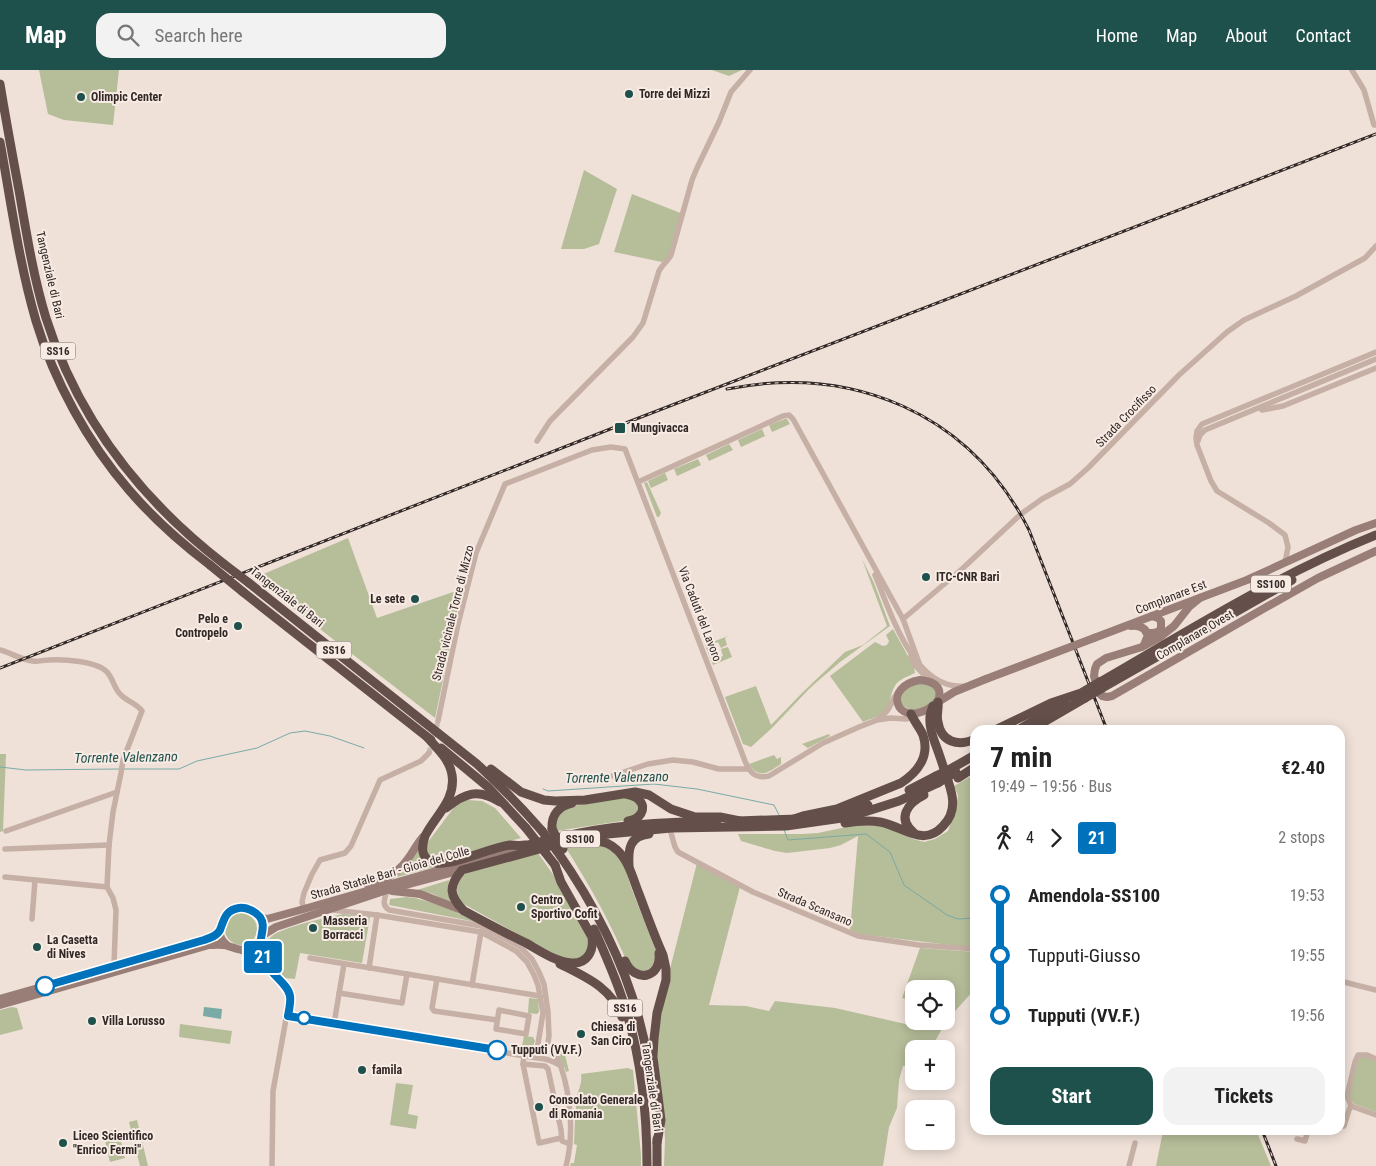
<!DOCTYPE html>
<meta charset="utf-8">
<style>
:root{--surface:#fff;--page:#f2f2f2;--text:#222;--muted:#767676;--accent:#1e514c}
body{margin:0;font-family:"Roboto Condensed",sans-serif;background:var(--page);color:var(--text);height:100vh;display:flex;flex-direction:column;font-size:19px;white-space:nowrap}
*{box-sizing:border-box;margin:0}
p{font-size:16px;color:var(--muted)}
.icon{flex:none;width:28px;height:28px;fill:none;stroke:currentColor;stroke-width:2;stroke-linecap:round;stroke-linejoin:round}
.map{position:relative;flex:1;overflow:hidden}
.details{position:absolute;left:970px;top:655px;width:375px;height:410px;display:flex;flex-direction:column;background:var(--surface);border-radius:15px;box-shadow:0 2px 12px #0003}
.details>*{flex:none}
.badge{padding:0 10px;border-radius:4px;font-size:18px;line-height:32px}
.controls{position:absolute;left:905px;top:910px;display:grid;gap:10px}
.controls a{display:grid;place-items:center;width:50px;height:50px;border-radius:10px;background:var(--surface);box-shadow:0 2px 12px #0003;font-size:25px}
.map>.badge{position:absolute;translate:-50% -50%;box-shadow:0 0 0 2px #fff}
.legs{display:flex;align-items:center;gap:8px;height:55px;padding:0 20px;font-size:16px}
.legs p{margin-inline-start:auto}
.overview{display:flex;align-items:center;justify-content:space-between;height:85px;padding:0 20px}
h1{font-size:28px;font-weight:700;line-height:38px}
.action{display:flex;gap:10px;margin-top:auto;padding:10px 20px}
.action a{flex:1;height:58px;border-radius:15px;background:var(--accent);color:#fff;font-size:20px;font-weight:700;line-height:58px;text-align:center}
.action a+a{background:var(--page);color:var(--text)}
ul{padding:0 20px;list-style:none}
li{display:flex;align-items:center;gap:18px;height:60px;font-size:19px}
li i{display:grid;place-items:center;width:8px;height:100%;margin:0 6px;background:currentColor}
li i::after{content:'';width:12px;height:12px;margin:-6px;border:4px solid;border-radius:50%;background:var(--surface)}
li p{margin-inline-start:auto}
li:first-child i{background:linear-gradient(#0000 50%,currentColor 0)}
li:last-child i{background:linear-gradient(currentColor 50%,#0000 0)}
header{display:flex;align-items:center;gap:30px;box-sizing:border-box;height:70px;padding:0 25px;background:var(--accent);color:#fff}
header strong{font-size:24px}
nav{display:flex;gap:28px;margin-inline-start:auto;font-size:18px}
.search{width:350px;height:45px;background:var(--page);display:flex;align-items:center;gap:12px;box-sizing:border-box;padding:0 18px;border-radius:15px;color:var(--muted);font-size:19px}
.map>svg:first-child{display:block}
.green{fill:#b6bd99}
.water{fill:#79aaa5}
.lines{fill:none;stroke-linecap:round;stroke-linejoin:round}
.stream{stroke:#79aaa5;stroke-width:1}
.minor-tunnel{stroke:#c9bcb4;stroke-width:5.5;stroke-dasharray:5.5 3;stroke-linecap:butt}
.minor{stroke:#c6afa5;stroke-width:5.5}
.secondary{stroke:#997e77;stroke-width:8}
.trunk{stroke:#644f4a;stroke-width:9}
.rail-casing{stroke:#322826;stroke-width:3}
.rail{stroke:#f7ebe4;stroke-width:1;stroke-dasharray:4;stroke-linecap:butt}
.secondary-bridge{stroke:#997e77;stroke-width:8}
.trunk-bridge{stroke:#644f4a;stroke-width:9}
.line-1-casing{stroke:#fff;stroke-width:11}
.line-1{stroke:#0072bc;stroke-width:8}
.poi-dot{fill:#1e514c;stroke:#f7ebe4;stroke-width:2}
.stop-1-dot{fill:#fff;stroke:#0072bc;stroke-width:2.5}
.labels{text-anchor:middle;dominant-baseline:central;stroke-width:4;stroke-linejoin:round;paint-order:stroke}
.shield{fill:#f7ebe4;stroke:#6d625f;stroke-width:1}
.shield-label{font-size:11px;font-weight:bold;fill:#322826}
.poi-label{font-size:12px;font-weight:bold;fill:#322826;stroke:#f7ebe4;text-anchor:start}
.street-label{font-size:12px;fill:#322826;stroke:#f7ebe4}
.stop-label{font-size:12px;font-weight:bold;fill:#322826;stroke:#f7ebe4;text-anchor:start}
.water-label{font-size:14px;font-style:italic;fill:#1e514c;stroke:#f7ebe4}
</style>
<header>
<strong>Map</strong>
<div class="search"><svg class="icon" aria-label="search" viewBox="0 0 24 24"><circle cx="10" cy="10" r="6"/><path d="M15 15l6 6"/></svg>Search here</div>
<nav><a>Home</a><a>Map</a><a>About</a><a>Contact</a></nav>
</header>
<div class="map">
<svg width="1376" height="1096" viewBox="0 0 1376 1096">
<rect width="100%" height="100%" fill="#efe1d8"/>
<g class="green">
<polygon points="39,0 119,0 113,55 64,50 48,44"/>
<polygon points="712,0 742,0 729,6"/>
<polygon points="584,100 617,119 599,174 584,179 561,179"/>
<polygon points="632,124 683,144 671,185 662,192 614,182"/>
<polygon points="785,349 787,349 790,354 772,362 769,355"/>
<polygon points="762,359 765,366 741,377 738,370"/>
<polygon points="729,374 733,380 709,391 706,385"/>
<polygon points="698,389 701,395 677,406 674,399"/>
<polygon points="665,403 668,410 651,418 648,411"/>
<polygon points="647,412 661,443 659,447 657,447 644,413"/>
<polygon points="348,468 377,548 462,519 435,648 254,508"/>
<polygon points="862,489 874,513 890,556 840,592 819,610 809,619 772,658 751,677 743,674 725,627 756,616 771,655 803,622 845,582 863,575 887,556"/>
<path d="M893,559L914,597L915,603C909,606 902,608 897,613C889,622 892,637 882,644C877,648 869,649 863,652L830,606L875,572L883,576L887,575L889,571L886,565Z"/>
<polygon points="728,566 725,568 727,575 721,578 718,572 711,575 717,588 723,586 721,579 728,577 732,587 713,595 705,575"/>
<path d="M917,614H928L936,620V626C929,639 912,645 901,634C901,621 906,618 917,614Z"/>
<polygon points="829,664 830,666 808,678 802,674"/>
<polygon points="0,684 6,684 3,761 0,762"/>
<path d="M774,685L777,689L781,687V694C769,702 759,710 749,694Z"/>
<polygon points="975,704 975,878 859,864 850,860 858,766 841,775 830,778 787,783 775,781 741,771 738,764 802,764 818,763 856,755 868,755 889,757 913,769 924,772 935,769 948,761 957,734 958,725 954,716"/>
<path d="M629,727L638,733L639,742L628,750L556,761C556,756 554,749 557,745C567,732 612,730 629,727Z"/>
<polygon points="467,730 482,731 495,738 521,768 452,787 441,788 429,786 426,779 428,772 455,736"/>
<path d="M590,774L607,776L623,792L632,820L656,881L655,897L644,903L629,897C612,855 590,816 566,778Z"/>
<polygon points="418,778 439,796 390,809"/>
<path d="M538,783L559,813L590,868L585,887L569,891L543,878L462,833C454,822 455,809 468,802Z"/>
<polygon points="697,793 740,817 709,935 746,936 769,941 775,931 835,938 910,955 914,950 914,951 946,951 931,979 914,979 914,997 903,996 899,1010 897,1038 889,1057 883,1096 664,1096 665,1070 663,1034 658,1002 657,962 669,909 671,895"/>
<polygon points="449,810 448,821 451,833 433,824 417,820"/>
<path d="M407,827C433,830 457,843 481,854L466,850L389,835L390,829Z"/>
<circle cx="241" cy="859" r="16"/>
<path d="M343,844L370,847L362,893L300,883L295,909L284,908C277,901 267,893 265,883C264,877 267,870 272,866C283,857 328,847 343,844Z"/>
<polygon points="920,878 975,882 975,919 946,951 946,919 914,919 914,931 902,928"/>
<polygon points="529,928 538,929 539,942 537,944 528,943"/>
<polygon points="12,937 17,938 23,959 0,965 0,940"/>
<polygon points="180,954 232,961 230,974 179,967"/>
<polygon points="524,966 533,967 535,971 533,976 532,977 522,976"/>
<path d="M568,979V984L565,985L569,1001L566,1002C564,994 558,988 556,980Z"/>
<polygon points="1362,987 1367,987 1376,991 1376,1042 1354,1034 1348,1026 1358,989"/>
<path d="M628,998L633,1000L641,1085V1096H570L571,1093H574L577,1075L574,1074L575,1050C578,1044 575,1039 576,1033C576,1023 583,1014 581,1004Z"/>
<polygon points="396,1013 413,1015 408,1044 418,1046 416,1059 390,1055"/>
<polygon points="137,1050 148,1096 140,1096 129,1052"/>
<polygon points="118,1059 125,1088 110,1092 103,1062"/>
<polygon points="1176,1060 1256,1060 1271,1096 1156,1096 1163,1061 1175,1062"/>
</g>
<polygon class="water" points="204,937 222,939 221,949 203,946"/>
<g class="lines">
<g class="stream">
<polyline points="0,697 26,700 120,699"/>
<polyline points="124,699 179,699 197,691 257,678 290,663 305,661 330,666 364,678"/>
<polyline points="543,719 548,721 654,714 697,719 774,735 780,747"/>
<polyline points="784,760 788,770 866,764 890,782 904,815 947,845 958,849 975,848"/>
</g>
<polyline class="minor-tunnel" points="429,683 438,651"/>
<g class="minor">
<polyline points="1352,0 1364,20 1374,55 1376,55"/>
<polyline points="1262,340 1283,336 1376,298"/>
<path d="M537,371L550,351L633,267L643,253L659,201C662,195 668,191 671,185L692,110L697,98L719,52L731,22L750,0"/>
<polyline points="1198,371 1200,365 1205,360 1376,289"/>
<polyline points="638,412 783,346 789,345 793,349 903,549 919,593"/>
<polyline points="1285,493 1288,477 1285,465 1269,453 1217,421 1211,411 1197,375 1196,368 1197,361 1202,354 1376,282"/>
<path d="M875,505C891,543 914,621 965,616"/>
<polyline points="903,549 962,499 1021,444 1042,429 1070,414 1088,398 1179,305 1227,262 1244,250 1296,226 1365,188 1376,176"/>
<path d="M0,580C11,583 22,590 33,591C38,592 43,590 48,590C63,589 97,591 107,602C113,608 114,619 121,625C128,632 136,633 142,641L123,690L121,703L113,742L109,775L107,817L113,828L116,840L114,895"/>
<polyline points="911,586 914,594 929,610"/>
<path d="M879,648C892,640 889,633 898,622"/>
<path d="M438,651L458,554L476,483L505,414L592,380L611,377L625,379L745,691C750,703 755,709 769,706L823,673L859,657L877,650L891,648L907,649L911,644"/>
<polyline points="612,706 648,694 673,690 693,692 719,699 749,699"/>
<polyline points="6,761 117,722"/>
<polyline points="671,763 675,777 678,782 753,822 858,866 919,875 975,879"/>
<polyline points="5,779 109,775"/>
<polyline points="5,807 107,817"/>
<path d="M387,820C385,828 381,835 389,840L481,856L519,876L532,889L539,902L544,914L548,942L549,966L548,972"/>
<polyline points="304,839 302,832 304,823 312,804 320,790 345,783 351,776 380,710 421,691 429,683"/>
<polyline points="333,840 377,845 481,862 516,881 527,892 534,905 538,915 543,943 537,980 532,983 524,985"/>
<polyline points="32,849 35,810"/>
<polyline points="310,888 540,926"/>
<polyline points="267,897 288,920 290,927 273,1021 272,1096"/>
<polyline points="369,898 377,845"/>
<polyline points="437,909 432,938 434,941 497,950"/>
<polyline points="1340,911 1376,920"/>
<polyline points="472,915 481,862"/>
<polyline points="339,923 402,933 407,904"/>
<polygon points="499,940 529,946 526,964 496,959"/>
<path d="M288,946L531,987C543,989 549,988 561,996"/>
<polyline points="334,954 344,894"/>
<path d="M553,979C555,986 559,991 561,997C571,1027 574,1066 566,1096"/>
<polyline points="524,985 523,994 539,1073 561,1068"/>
<polyline points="1376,989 1367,985 1358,985 1355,992 1347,1026 1351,1036 1376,1045"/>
<polyline points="523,994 545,996 548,999 561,1060 562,1071 570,1074"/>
<polyline points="1340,1055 1344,1056 1349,1040 1351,1036"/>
<polyline points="1328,1060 1329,1060"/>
<polyline points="1297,1069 1305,1071 1308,1060"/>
<polyline points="1129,1096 1135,1073"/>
</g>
<g class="secondary">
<polyline points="1200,528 1189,537 1174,556 1160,567 1142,577 1106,588 1097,594 1095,599 1094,606 1099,623 1102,626 1107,627 1112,626 1263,539 1318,508 1376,481"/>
<path d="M1131,556C1139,555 1145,557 1148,565L1144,575"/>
<path d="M1146,562C1152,564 1157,564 1161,559V551L1158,548L1152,546"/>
<polyline points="1094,568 1247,510 1356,460 1376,453"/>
<path d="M920,610C931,611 942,615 939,628C937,633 933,636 928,639C895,657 883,616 920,610Z"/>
<polyline points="938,632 954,622 986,609"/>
<path d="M368,815C381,812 393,806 402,796C411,787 415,776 423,767"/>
<polyline points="392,821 420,824 464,841"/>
<polyline points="260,847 267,849 304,839 520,777"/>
<polyline points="263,865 276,857 387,820 462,800"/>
<polyline points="261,869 262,882 266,895"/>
<polyline points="242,880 258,889 267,897"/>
<polyline points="0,929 204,871 216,864 220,860"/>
<path d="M0,935L209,875C215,875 222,874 228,876C237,879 245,883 254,877C286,855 233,814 221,856C218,865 221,870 228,876"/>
</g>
<g class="trunk">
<path d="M0,14C6,51 13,88 20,126C27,167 34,209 46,248C78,350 140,429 224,494"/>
<path d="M0,72C11,132 19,193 36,251C54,311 88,373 129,420C153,448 181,473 210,495"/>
<path d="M249,513L477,694C501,716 522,738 542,761"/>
<polyline points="243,522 431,670"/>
<path d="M1100,612C1190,560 1279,504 1376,465"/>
<polyline points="1102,618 1292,510"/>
<path d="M938,632C939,639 936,645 938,652C941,672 958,677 975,669"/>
<polyline points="995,660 1051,633 1081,623"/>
<polyline points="1018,660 1065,632"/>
<polyline points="1030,660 1085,628"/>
<path d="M427,667C437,678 450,690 452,705C456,730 435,746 425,766C423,772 421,779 424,785C426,789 431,792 436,793C456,795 489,778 510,775C515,775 520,776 525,775C532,775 538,772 544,771"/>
<polyline points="441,678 488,717 526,758"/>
<polyline points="954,697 975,685"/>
<polyline points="491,699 521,722 544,730 555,731 585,730 635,722 649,725 671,739 695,747 720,747 740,751"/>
<polyline points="958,708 975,697"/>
<polyline points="909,720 936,706"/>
<path d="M626,724C631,725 636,726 639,730C648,739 639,750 628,751"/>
<path d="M446,738C465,723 478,718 500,732"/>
<polyline points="827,745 868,735"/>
<path d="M794,749L803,746L837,739L901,713C918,702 930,686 923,665C920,658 914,651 911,644"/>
<polyline points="738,751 797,749"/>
<path d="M845,753C857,751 868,750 880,752C903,756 923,778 943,756C959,740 952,721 945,702C942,693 939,683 935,673C932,665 929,656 930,647C930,643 932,639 933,636"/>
<path d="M552,759C551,745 559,736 572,733"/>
<path d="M914,763C896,748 908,733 924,725"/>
<path d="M557,768C609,755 663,752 717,751"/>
<path d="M588,772C598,770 609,772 617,780C629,791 633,809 639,824C647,845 654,865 663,885L666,899V910L657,943L654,969L653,987L661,1050L657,1073"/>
<path d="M557,781C602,845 637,918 649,996"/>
<path d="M555,795L561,812L592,867C594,881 587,894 572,893C556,892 540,881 526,873C505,863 485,852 464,841C449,826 448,816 462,800L565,772L608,764L671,758L786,756L849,747L899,731L938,713"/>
<path d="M629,796C628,780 629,766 649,764"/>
<path d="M594,859C605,884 616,908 624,934C641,986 647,1041 647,1096"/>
<path d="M625,891C635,914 662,908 659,883"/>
<path d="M560,894C586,907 612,918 622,947"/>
<polyline points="657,1069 657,1096"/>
</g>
<g class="rail-casing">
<g id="rail">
<path d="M727,319C853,294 970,343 1029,460L1107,660"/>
<polyline points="0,598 623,354 1376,64"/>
<polyline points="1262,1060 1276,1096"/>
</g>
</g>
<use href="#rail" class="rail"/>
<polyline class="secondary-bridge" points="986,609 1094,568"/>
<g class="trunk-bridge">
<polyline points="224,494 249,513"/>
<polyline points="210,495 243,522"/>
<polyline points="1083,622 1100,612"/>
<polyline points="1085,628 1102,618"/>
<polyline points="936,706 954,697"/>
<polyline points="938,713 956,702"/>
<polyline points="526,758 555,795"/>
<polyline points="552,759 563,779"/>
<polyline points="542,761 557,781"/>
</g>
</g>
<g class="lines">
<g class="line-1-casing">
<path id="line-1" d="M45,916L204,870C210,868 217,866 220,860C224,850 225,840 239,838C246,837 255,841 260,847C265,854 262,861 261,869C260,875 261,883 263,889C268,903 288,913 290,926C291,932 289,940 288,946L497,980"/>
</g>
<use href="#line-1" class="line-1"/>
</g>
<g class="poi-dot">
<circle cx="629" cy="24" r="5"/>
<circle cx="81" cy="27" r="5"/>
<rect x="614" y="352" width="12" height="12" rx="2.5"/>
<circle cx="926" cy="507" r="5"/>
<circle cx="415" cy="529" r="5"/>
<circle cx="238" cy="556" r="5"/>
<circle cx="521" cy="837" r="5"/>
<circle cx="313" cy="858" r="5"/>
<circle cx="37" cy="877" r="5"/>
<circle cx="92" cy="951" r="5"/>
<circle cx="581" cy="964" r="5"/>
<circle cx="362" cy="1000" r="5"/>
<circle cx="539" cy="1037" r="5"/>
<circle cx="63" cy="1073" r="5"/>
</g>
<g class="stop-1-dot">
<circle cx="45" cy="916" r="9"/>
<circle cx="304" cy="948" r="6"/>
<circle cx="497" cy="980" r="9"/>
</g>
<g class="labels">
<g class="shield">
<rect x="40.5" y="272.5" width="35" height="17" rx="4"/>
<rect x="1251" y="505.5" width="40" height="17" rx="4"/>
<rect x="316.5" y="571.5" width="35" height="17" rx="4"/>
<rect x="560" y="760.5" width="40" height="17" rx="4"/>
<rect x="607.5" y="929.5" width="35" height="17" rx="4"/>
</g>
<g class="shield-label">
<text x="58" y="281">SS16</text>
<text x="1271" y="514">SS100</text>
<text x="334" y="580">SS16</text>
<text x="580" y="769">SS100</text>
<text x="625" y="938">SS16</text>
</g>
<g class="poi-label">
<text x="639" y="24">Torre dei Mizzi</text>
<text x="91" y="27">Olimpic Center</text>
<text x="631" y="358">Mungivacca</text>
<text x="936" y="507">ITC-CNR Bari</text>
<text x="405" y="529" text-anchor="end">Le sete</text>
<text x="228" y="549" text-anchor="end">Pelo e<tspan x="228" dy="14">Contropelo</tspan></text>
<text x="531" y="830">Centro<tspan x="531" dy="14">Sportivo Cofit</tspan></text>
<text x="323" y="851">Masseria<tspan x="323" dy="14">Borracci</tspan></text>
<text x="47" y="870">La Casetta<tspan x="47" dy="14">di Nives</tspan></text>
<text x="102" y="951">Villa Lorusso</text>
<text x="591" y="957">Chiesa di<tspan x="591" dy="14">San Ciro</tspan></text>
<text x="372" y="1000">famila</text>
<text x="549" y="1030">Consolato Generale<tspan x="549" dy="14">di Romania</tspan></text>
<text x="73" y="1066">Liceo Scientifico<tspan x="73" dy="14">"Enrico Fermi"</tspan></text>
</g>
<g class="street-label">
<text transform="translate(50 205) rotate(77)">Tangenziale di Bari</text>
<text transform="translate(1126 346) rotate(-46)">Strada Crocifisso</text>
<text transform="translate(287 527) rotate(38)">Tangenziale di Bari</text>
<text transform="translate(1171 527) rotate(-21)">Complanare Est</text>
<text transform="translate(453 543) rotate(-76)">Strada vicinale Torre di Mizzo</text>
<text transform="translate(700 544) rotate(69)">Via Caduti del Lavoro</text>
<text transform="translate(1195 565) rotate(-30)">Complanare Ovest</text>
<text transform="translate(390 803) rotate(-16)">Strada Statale Bari - Gioia del Colle</text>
<text transform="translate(815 837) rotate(23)">Strada Scansano</text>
<text transform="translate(652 1017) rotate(82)">Tangenziale di Bari</text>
</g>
<g class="stop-label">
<text x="511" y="980">Tupputi (VV.F.)</text>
</g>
<g class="water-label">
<text transform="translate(126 687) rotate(-1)">Torrente Valenzano</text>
<text transform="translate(617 707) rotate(-1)">Torrente Valenzano</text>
</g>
</g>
</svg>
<div class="controls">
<a><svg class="icon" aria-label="locate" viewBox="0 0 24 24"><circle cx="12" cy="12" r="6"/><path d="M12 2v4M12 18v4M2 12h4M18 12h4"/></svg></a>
<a>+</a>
<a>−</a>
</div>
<b class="badge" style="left:263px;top:887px;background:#0072bc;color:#fff">21</b>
<section class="details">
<div class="overview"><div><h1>7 min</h1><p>19:49 – 19:56 · Bus</p></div><b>€2.40</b></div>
<div class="legs"><svg class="icon" aria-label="walk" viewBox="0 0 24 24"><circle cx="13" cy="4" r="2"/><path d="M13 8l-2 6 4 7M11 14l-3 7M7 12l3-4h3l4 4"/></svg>4<svg class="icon" aria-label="forward" viewBox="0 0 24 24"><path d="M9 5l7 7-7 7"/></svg><b class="badge" style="background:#0072bc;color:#fff">21</b><p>2 stops</p></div>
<ul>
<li><i style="color:#0072bc"></i><b>Amendola-SS100</b><p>19:53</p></li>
<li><i style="color:#0072bc"></i><span>Tupputi-Giusso</span><p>19:55</p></li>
<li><i style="color:#0072bc"></i><b>Tupputi (VV.F.)</b><p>19:56</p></li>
</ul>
<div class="action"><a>Start</a><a>Tickets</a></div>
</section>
</div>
